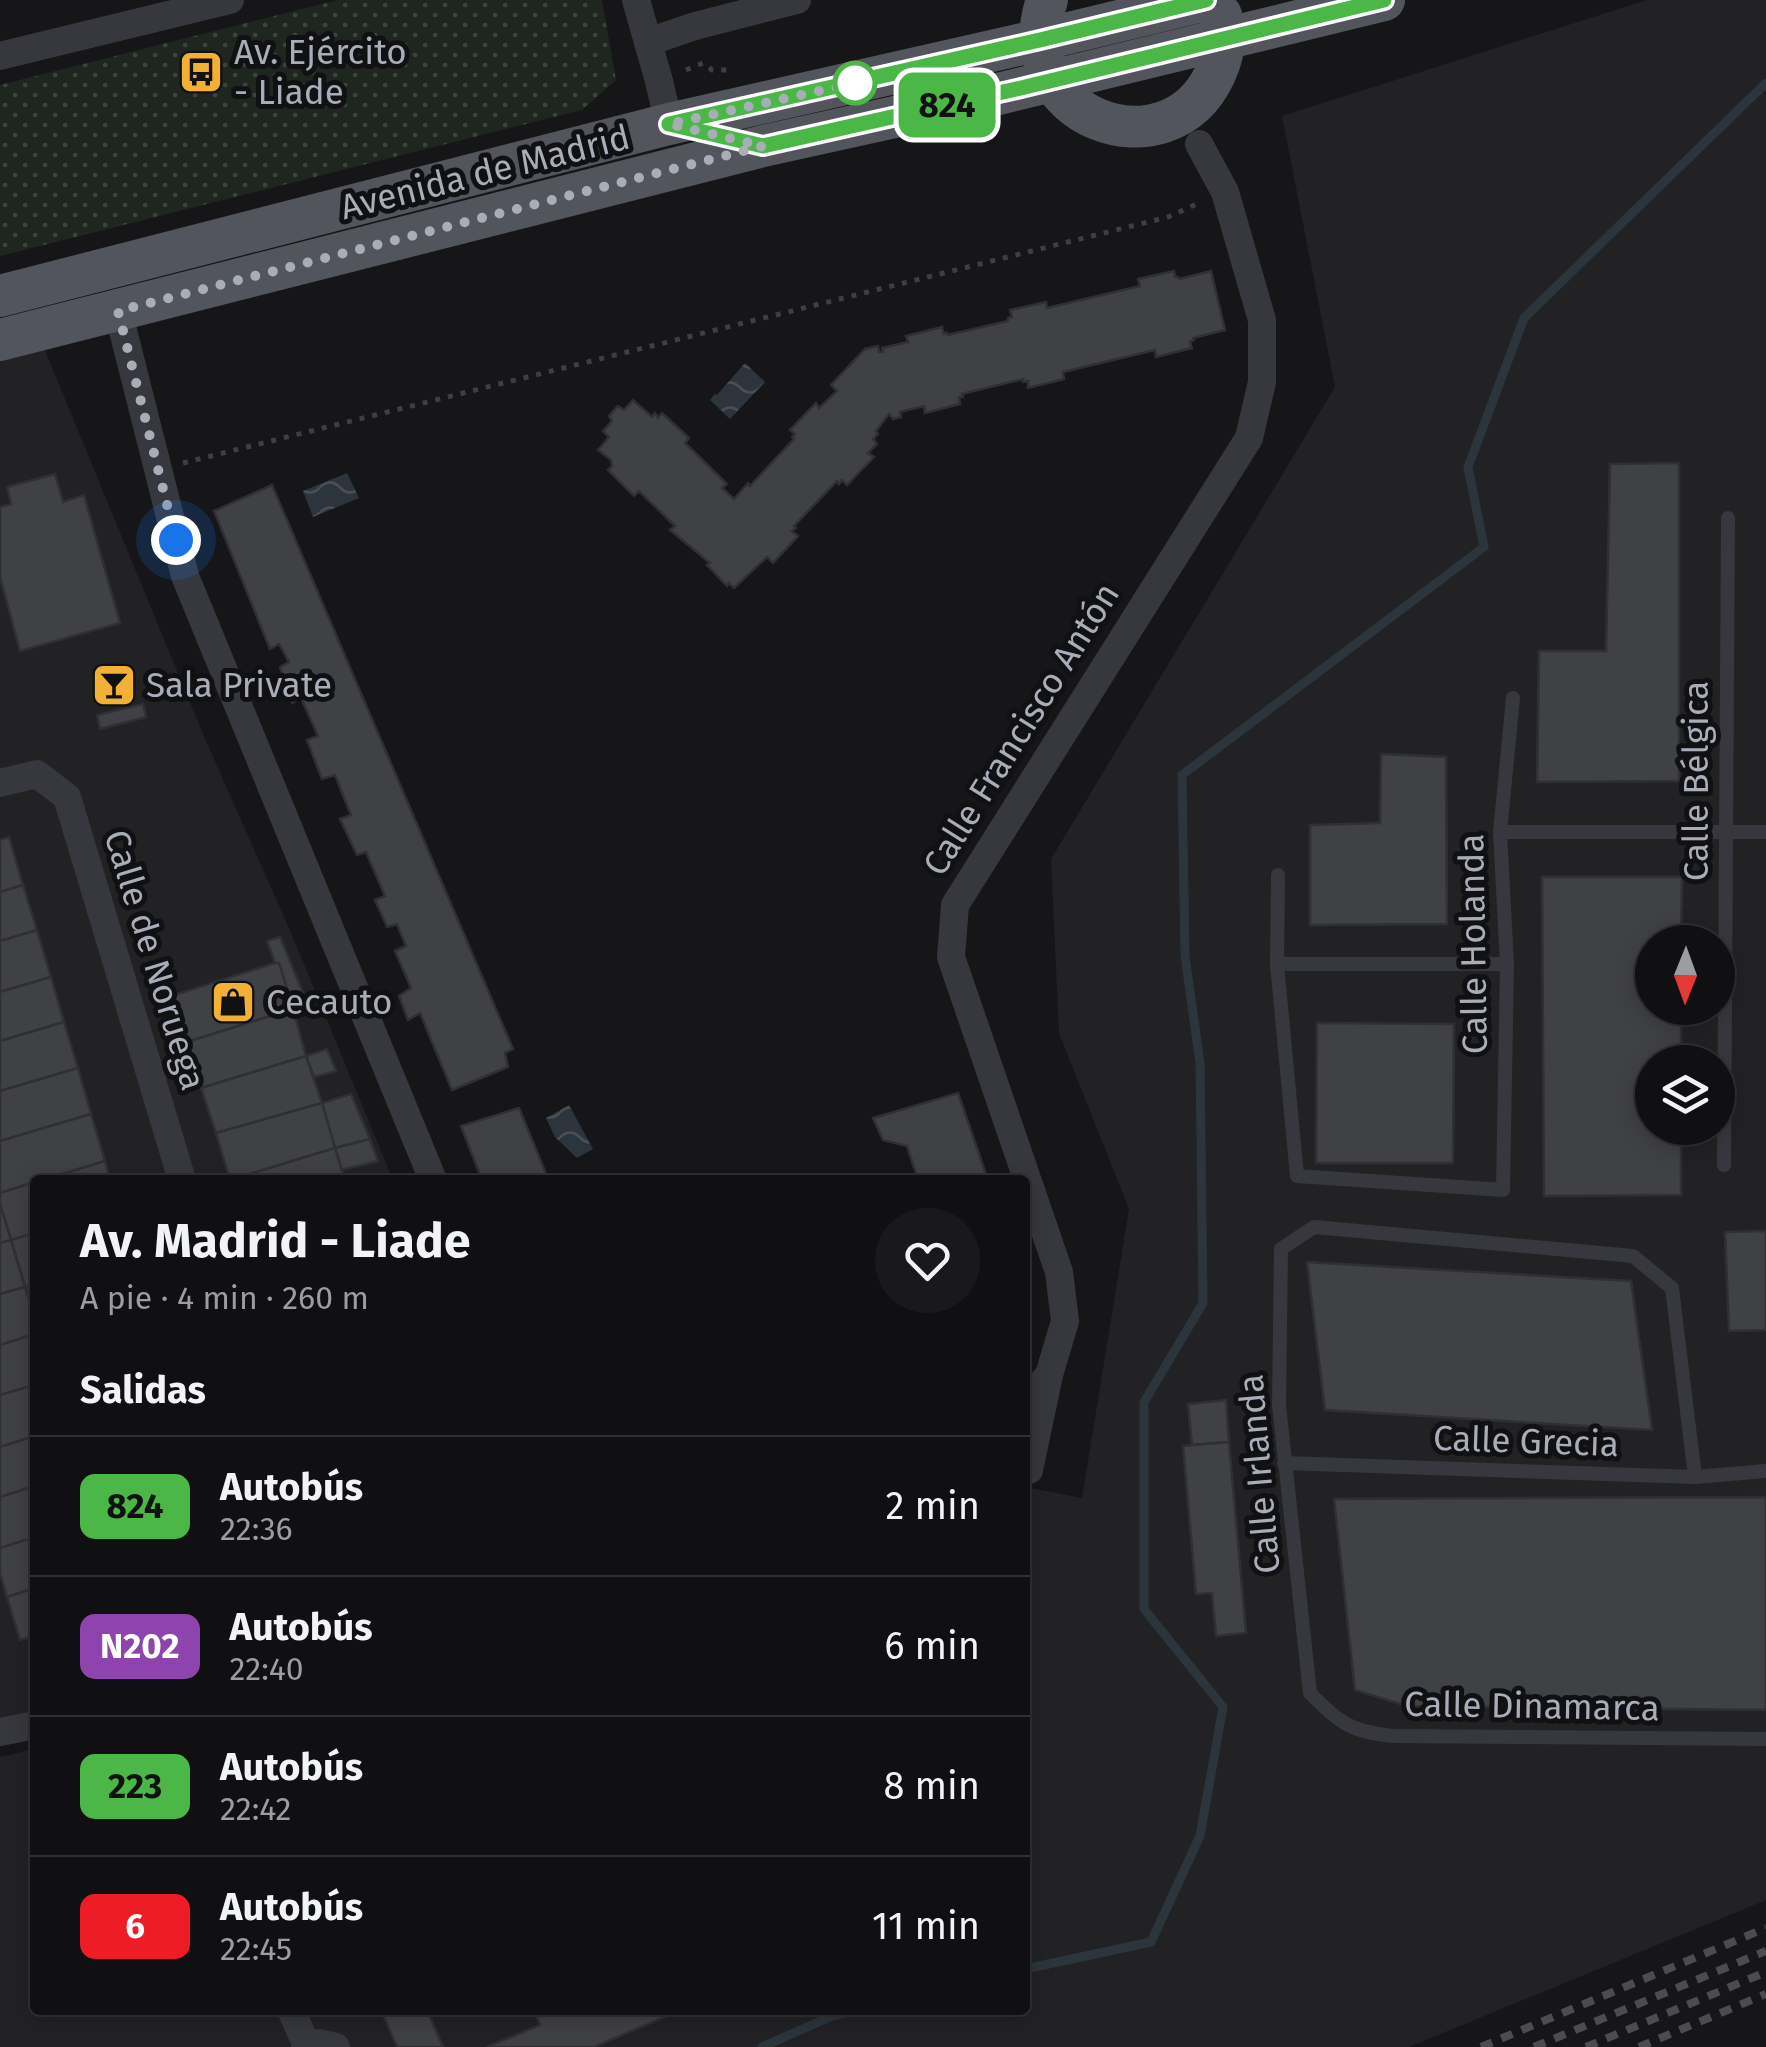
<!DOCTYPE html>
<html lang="es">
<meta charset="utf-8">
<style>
:root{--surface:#101012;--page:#19191b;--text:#f1f3f6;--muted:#9c9d9f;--line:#303032}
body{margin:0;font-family:"Fira Sans",sans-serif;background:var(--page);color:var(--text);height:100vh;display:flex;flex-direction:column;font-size:38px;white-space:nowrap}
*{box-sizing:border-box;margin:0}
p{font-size:32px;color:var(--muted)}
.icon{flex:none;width:55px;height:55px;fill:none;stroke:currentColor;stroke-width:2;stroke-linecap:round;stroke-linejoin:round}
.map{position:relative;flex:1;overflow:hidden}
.side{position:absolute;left:30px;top:1175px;width:1000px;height:840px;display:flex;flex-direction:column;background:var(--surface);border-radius:10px;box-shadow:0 5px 25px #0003,0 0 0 2px var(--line)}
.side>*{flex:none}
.badge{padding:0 20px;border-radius:15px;font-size:35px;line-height:65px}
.needle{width:65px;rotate:181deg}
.tools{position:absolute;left:1635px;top:925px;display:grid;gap:20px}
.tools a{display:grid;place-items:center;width:100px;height:100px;border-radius:50%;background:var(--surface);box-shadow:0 5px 25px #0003,0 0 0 2px var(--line);font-size:50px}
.you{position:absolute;width:50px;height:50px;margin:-25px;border:8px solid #fff;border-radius:50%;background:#1a73e8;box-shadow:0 0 0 15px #1a73e833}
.map>.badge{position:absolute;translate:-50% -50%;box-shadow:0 0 0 5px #fff}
h2{padding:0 50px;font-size:38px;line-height:90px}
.round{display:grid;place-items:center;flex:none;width:105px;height:105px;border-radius:52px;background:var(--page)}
.headline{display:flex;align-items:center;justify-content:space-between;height:170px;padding:0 50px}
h1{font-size:48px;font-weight:700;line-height:75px}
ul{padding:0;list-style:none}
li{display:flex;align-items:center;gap:30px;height:140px;padding:0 50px;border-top:2px solid var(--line)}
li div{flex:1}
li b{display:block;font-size:38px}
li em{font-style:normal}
li .badge{min-width:110px;font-weight:700;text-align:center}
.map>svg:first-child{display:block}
.built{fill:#222225;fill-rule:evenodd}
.park{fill:url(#park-dots)}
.water{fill:url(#water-waves)}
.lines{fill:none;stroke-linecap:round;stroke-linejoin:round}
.stream{stroke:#2c353c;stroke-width:9}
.building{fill:#404145;stroke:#303034;stroke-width:2.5}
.path{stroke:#3d3f44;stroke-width:5;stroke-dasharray:5 8;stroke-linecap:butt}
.service{stroke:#37383d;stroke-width:14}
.minor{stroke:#37383d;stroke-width:28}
.primary{stroke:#53555c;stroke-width:42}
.rail{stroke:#4a4c52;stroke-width:8;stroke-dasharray:12 10;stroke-linecap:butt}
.line-casing{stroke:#fff;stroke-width:22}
.line{stroke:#4ab747;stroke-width:15}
.walk{stroke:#a8adb8;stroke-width:10;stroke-dasharray:0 18}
.stop-dot{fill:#fff;stroke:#4ab747;stroke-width:5}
.labels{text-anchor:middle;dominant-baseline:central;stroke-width:10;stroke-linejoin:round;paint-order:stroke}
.poi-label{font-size:35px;fill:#a8adb8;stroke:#111113;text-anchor:start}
.street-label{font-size:35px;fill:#a8adb8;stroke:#111113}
</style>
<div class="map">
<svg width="1766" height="2047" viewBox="0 0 1766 2047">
<defs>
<pattern id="park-dots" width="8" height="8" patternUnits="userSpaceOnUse" patternTransform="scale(2.5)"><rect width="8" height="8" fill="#1e261f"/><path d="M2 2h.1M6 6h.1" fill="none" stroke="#3c433d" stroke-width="1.8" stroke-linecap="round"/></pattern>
<pattern id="water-waves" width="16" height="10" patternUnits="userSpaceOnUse" patternTransform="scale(2.5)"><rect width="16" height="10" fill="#2c353c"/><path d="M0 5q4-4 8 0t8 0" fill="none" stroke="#485056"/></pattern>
</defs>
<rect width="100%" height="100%" fill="#161618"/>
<g class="built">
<path d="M1647,0H1766V1900L1409,2047H0V1757L35,1749V2010H1025V1487L1082,1498L1129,1209L1059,1033L1051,859L1335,387L1282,116ZM1652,942H1718V1008H1652ZM1652,1062H1718V1128H1652Z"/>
<polygon points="37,331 203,734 292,935 393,1180 35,1180 35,1725 0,1732 0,340"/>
</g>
<polygon class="park" points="338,0 602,0 616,80 582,110 0,256 0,85"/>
<g class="water">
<polygon points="745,363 765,382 730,419 710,400 715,394 717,395"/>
<polygon points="347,473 359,498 313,517 303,491"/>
<polygon points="569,1105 593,1149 577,1158 555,1137 546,1118"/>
</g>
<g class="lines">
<g class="stream">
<polyline points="1025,1969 1151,1942 1200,1836 1223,1707 1144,1609 1144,1402 1203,1303 1200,1063 1185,956 1182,775 1484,547 1468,467 1524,318 1766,83"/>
<polyline points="762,2047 832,2016 858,2010"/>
</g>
</g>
<g class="building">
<polygon points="1174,271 1175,277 1178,277 1179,279 1211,271 1225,330 1193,338 1194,340 1190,342 1192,348 1156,357 1155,350 1063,372 1064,379 1028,388 1028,381 1023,382 1023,379 962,394 963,397 959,397 960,404 925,413 924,406 900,412 901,417 893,419 889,414 876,431 878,434 873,439 877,444 868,453 874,457 847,485 842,480 839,484 837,481 794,526 796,528 792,531 798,536 773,563 767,557 734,588 729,583 727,586 707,565 710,563 670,530 675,526 639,491 634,496 608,470 612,466 611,460 598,450 609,437 603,431 612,421 609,416 618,406 624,410 633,400 652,417 655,413 658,418 662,413 689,438 685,443 727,484 722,488 734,499 748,483 750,486 794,439 792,437 795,434 790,430 816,403 819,408 837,391 831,385 865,349 878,346 879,352 883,352 882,348 908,342 906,336 942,327 944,334 947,333 948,335 1008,321 1008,318 1012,317 1010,310 1046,302 1047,308 1140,286 1138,279"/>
<polygon points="1679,463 1679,781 1537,782 1539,651 1606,651 1610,464"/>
<polygon points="55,474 63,502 84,495 120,623 20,651 0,577 0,507 11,504 7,487"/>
<polygon points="272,485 513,1049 505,1053 508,1067 452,1090 420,1013 408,1020 399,996 411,988 395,951 406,946 397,924 387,927 375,900 385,896 366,852 357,855 340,819 351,815 335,775 322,779 307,740 318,736 301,698 292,703 280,667 289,662 279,644 270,649 214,511"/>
<polygon points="143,704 146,717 100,729 97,715"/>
<polygon points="1381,754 1446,757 1447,924 1310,925 1310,825 1380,823"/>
<polygon points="9,837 23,885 0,892 0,840"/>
<polygon points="1542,877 1682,877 1681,942 1652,942 1652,1008 1681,1008 1681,1062 1652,1062 1652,1128 1681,1128 1681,1195 1544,1196"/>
<polygon points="23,885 37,930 0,941 0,892"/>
<polygon points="37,930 51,977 0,992 0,941"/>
<polygon points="280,937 308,1005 293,1009 279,963 275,963 267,941"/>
<polygon points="275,963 279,963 293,1009 187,1042 174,995"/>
<polygon points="51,977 64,1022 0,1041 0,992"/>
<polygon points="293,1009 306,1056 201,1088 187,1042"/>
<polygon points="64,1022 78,1068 0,1091 0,1041"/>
<polygon points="1317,1023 1454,1024 1453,1163 1316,1163"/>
<polygon points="327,1049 336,1071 314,1077 306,1056"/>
<polygon points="306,1056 322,1103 216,1133 201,1088"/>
<polygon points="78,1068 91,1114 0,1141 0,1091"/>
<polygon points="958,1093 988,1180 918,1180 907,1146 883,1140 873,1118"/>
<polygon points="351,1094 370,1139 335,1148 322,1103"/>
<polygon points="322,1103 335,1148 230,1180 216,1133"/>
<polygon points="519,1108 547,1176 552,1180 482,1180 461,1126"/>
<polygon points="91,1114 105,1161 43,1180 35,1180 35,1182 0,1193 0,1141"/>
<polygon points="370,1139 378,1161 342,1170 335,1148"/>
<polygon points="335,1148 345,1180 230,1180"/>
<polygon points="105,1161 110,1180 43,1180"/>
<polygon points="35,1182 35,1233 11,1240 0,1204 0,1193"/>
<polygon points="0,1204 11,1240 0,1243"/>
<polygon points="1766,1231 1766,1330 1729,1331 1725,1232"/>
<polygon points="35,1233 35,1284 25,1287 11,1240"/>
<polygon points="11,1240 25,1287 0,1294 0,1243"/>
<polygon points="1307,1262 1631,1281 1652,1430 1325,1410"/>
<polygon points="35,1284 35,1319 25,1287"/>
<polygon points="25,1287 35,1319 35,1334 0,1345 0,1294"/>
<polygon points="35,1334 35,1385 0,1395 0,1345"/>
<polygon points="35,1385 35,1436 0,1447 0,1395"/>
<polygon points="1226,1400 1229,1442 1192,1445 1188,1404"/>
<polygon points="35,1436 35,1486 0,1497 0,1447"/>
<polygon points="1229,1442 1246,1633 1216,1636 1212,1593 1196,1594 1183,1446"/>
<polygon points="35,1486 35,1537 0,1548 0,1497"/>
<polygon points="1766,1497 1766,1710 1407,1706 1355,1690 1334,1499"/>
<polygon points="35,1537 35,1588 7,1597 0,1573 0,1548"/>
<polygon points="35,1588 35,1636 20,1640 7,1597"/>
<polygon points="381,2010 427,2010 443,2047 397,2047"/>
<polygon points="534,2010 665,2010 667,2016 594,2047 487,2047 540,2025"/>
</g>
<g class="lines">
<g class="path">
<polyline points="686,70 703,63 712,70 731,70"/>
<polyline points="183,463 1168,217 1199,203"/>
</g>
<g class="service">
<polyline points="1500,832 1766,832"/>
<polyline points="1278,875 1277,964 1297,1176 1503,1190 1507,964 1500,832 1513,698"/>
<polyline points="1277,964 1507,964"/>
<polyline points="1724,1165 1728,518"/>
<polyline points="1284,1463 1695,1477 1766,1471"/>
<path d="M1695,1477L1672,1288L1633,1256L1314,1227L1281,1249L1279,1405L1310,1693C1339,1723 1351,1732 1394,1736L1766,1739"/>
</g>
<g class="minor">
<polyline points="636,0 659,81 669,124 684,127"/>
<polyline points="648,42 695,26 797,0"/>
<polyline points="0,56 230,0"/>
<polyline points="118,311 185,576 433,1180"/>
<polyline points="0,783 37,774 67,797 182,1180"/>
<polyline points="1049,1375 1065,1321 1059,1272 951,957 955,905 1249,438 1262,382 1262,320 1225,192 1199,144"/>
<polyline points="1025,1402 1049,1375 1029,1470"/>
<polyline points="0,1732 35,1725"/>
<polyline points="291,2010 307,2046"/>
<polyline points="305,2047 318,2043 336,2047"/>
</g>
<g class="primary">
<path d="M1047,0C1007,118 1168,176 1215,74C1224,55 1227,36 1221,15"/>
<polyline points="0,296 669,124 1040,40 1206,0"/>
<polyline points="0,340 763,146 990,96 1384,0"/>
</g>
<g class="rail">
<polyline points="1481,2047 1766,1928"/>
<polyline points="1534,2047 1766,1951"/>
<polyline points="1586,2047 1766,1972"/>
<polyline points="1639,2047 1766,1994"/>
</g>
</g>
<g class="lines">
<g class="line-casing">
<polyline id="line" points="1206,0 1040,40 669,124 763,146 1021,88 1384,0"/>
</g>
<use href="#line" class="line"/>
<polyline class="walk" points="176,540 118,311 763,146 669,124 860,82 855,83"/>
</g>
<defs>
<g id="bus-square" transform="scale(2.25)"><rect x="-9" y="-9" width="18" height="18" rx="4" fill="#f2b134" stroke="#111113"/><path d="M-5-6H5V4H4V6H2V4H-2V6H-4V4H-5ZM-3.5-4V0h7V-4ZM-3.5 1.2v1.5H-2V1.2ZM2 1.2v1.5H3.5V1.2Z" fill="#111"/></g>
<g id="bar-square" transform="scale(2.25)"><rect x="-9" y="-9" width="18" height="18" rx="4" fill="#f2b134" stroke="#111113"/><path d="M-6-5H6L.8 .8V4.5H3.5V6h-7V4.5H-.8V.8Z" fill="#111"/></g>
<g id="shop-square" transform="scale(2.25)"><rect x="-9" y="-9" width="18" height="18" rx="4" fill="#f2b134" stroke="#111113"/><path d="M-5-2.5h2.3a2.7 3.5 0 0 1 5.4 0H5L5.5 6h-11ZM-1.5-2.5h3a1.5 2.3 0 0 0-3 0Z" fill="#111"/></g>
</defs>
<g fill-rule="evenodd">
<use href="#bus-square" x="201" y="72"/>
<use href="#bar-square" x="114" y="685"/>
<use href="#shop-square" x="233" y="1002"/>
</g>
<circle class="stop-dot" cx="855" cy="83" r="20"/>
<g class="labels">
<g class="poi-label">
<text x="234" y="52">Av. Ejército<tspan x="234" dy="40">- Liade</tspan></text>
<text x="146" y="685">Sala Private</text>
<text x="266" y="1002">Cecauto</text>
</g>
<g class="street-label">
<text transform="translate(485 172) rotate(-14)">Avenida de Madrid</text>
<text transform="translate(1021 729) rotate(-58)">Calle Francisco Antón</text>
<text transform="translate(1696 781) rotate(-90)">Calle Bélgica</text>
<text transform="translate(1473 944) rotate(-91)">Calle Holanda</text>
<text transform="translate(155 960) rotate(73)">Calle de Noruega</text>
<text transform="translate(1526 1441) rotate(2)">Calle Grecia</text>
<text transform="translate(1259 1474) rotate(-95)">Calle Irlanda</text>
<text transform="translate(1532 1706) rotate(1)">Calle Dinamarca</text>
</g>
</g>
</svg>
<div class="tools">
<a><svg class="needle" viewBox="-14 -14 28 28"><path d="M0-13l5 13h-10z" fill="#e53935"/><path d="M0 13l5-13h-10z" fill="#9c9d9f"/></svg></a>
<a><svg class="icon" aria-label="layers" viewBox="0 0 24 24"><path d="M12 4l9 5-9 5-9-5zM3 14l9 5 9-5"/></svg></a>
</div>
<div class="you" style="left:176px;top:540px"></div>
<b class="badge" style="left:947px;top:105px;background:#4ab747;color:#111">824</b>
<section class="side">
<div class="headline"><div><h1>Av. Madrid - Liade</h1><p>A pie · 4 min · 260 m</p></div><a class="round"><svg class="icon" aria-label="heart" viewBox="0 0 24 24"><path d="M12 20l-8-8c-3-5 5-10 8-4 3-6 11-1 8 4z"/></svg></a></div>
<h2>Salidas</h2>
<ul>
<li><span class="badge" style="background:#4ab747;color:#111">824</span><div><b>Autobús</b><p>22:36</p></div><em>2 min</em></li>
<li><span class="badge" style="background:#8e44ad;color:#fff">N202</span><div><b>Autobús</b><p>22:40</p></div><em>6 min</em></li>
<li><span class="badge" style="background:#4ab747;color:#111">223</span><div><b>Autobús</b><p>22:42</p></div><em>8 min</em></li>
<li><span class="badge" style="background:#ee1c25;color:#fff">6</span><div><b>Autobús</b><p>22:45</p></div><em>11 min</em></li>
</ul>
</section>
</div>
